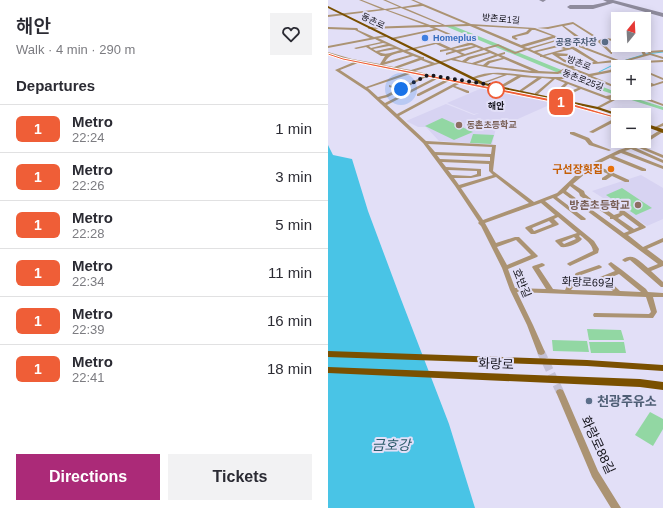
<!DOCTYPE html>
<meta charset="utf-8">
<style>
:root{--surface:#fff;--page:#f2f2f3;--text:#2b2b33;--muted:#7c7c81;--line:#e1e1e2;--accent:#ab2a78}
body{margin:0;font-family:Helvetica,"Noto Sans KR",sans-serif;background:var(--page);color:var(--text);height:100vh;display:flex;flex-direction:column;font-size:15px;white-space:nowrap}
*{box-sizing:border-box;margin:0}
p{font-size:13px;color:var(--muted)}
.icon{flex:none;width:22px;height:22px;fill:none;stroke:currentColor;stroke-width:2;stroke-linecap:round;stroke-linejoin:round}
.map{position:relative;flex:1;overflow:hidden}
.panel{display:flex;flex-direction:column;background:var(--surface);width:328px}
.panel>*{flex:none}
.badge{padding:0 8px;border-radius:6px;font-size:14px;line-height:26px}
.needle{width:26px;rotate:18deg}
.fabs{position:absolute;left:283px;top:12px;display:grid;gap:8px}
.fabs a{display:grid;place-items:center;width:40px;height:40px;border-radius:0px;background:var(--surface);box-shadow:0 2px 10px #0003;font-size:20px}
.you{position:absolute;width:20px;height:20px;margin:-10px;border:3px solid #fff;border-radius:50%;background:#1a73e8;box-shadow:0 0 0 6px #1a73e833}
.map>.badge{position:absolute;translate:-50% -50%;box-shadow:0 0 0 2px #fff}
h2{padding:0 16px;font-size:15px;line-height:36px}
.round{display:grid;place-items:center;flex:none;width:42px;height:42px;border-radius:0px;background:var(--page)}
.headline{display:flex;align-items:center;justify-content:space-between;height:68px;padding:0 16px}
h1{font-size:19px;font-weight:600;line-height:30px}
.action{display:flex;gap:8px;margin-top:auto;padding:8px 16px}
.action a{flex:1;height:46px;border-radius:0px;background:var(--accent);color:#fff;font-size:16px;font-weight:600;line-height:46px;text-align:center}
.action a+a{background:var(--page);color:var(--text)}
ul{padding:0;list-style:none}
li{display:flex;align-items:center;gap:12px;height:48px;padding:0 16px;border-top:1px solid var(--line)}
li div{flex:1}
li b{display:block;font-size:15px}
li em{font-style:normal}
li .badge{min-width:44px;font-weight:700;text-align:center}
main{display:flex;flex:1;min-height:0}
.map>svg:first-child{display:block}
.built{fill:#d7d3f2}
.green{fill:#92d7a3}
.water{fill:#49c4e6}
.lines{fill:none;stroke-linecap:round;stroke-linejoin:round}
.stream{stroke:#49c4e6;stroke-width:1}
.taxiway{fill:#8e8b9c;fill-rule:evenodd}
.minor-tunnel{stroke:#c4c1d6;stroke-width:8;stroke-dasharray:8 4;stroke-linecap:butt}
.minor{fill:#ab9373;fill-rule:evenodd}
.major{fill:#7a5000;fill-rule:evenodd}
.line{fill:#ef5e37;stroke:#fff}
.walk{stroke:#17161e;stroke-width:4;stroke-dasharray:0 7.2}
.shop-dot{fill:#3f7fe0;stroke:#e2dff7;stroke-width:1.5}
.service-dot{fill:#5c6f8a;stroke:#e2dff7;stroke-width:1.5}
.stop-dot{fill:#fff;stroke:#ef5e37;stroke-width:2}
.education-dot{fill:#8d6e63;stroke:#e2dff7;stroke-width:1.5}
.food-dot{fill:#e8710a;stroke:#e2dff7;stroke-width:1.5}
.labels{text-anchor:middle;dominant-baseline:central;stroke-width:4;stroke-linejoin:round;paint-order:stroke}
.far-street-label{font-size:9px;fill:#17161e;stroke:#e2dff7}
.far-shop-label{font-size:9px;font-weight:bold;fill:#366cbe;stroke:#e2dff7;text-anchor:start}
.far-service-label{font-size:9px;font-weight:bold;fill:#4e5e75;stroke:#e2dff7;text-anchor:end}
.far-stop-label{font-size:9px;font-weight:bold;fill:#17161e;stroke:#e2dff7}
.far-education-label{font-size:9px;font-weight:bold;fill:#785e54;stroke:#e2dff7;text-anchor:start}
.food-label{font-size:11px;font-weight:bold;fill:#c56008;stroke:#e2dff7;text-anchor:end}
.education-label{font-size:11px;font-weight:bold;fill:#785e54;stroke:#e2dff7;text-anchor:end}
.street-label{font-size:11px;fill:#17161e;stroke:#e2dff7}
.near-street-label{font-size:13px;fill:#17161e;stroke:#e2dff7}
.near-service-label{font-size:13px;font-weight:bold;fill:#4e5e75;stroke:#e2dff7;text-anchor:start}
.near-water-label{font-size:14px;font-style:italic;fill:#295a69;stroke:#e2dff7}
</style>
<main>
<section class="panel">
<div class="headline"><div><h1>해안</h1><p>Walk · 4 min · 290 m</p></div><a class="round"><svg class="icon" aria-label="heart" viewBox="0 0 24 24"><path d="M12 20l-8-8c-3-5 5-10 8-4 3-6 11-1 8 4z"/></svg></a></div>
<h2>Departures</h2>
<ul>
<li><span class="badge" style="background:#ef5e37;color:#fff">1</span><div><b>Metro</b><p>22:24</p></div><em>1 min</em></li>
<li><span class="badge" style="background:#ef5e37;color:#fff">1</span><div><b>Metro</b><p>22:26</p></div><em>3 min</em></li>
<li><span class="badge" style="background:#ef5e37;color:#fff">1</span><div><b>Metro</b><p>22:28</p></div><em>5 min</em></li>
<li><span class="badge" style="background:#ef5e37;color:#fff">1</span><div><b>Metro</b><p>22:34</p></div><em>11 min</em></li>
<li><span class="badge" style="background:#ef5e37;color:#fff">1</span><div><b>Metro</b><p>22:39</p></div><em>16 min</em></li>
<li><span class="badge" style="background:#ef5e37;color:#fff">1</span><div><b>Metro</b><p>22:41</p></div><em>18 min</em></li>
</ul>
<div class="action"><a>Directions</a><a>Tickets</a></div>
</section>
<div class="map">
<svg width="335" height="508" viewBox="0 0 335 508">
<rect width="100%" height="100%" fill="#e2dff7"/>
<g class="built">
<polygon points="154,88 228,102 183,122 170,116 183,122 168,128 164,145 111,141 98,127 90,127 78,121 118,104 146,115 151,113 146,114 119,103"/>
<polygon points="313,175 335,188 335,219 319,226 264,191"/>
</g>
<g class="green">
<polygon points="123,25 290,93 335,107 335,110 269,89 117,26"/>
<polygon points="114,118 145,132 126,140 97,126"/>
<polygon points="145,134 166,135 163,144 142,143"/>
<polygon points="294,188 324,208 308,215 278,195"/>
<polygon points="259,329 293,330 296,340 261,340"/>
<polygon points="224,340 259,341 261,352 225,351"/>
<polygon points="261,342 296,342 298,353 263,353"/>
<polygon points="322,412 335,419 335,429 325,446 307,435"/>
</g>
<polygon class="water" points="0,145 5,155 24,159 40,211 71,294 121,424 147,508 0,508"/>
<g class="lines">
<g class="stream">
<polyline points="298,60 318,54 335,52"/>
<polyline points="271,72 291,62"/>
</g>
<g class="taxiway">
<polygon points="211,0 218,0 215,2"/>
<polygon points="275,0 285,0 335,13 335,17 285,3 265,9 242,9 239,7 242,5 265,5 279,2"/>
</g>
<polyline class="minor-tunnel" points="213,352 232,392"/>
<g class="minor">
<path d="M31,0H34L57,9L71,7L55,0H58L74,7L92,4L83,0H86L143,24L207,28L251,45L279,38L290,40V42L279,40L273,41L284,52V54H283L270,42L254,46L293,61L315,55L312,49L306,45C313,45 315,49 318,54L322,53L335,57V59L322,55L296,62L306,66L310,65V63L315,61L335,60V62L316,63L313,64L314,66C307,69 300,66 294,64L284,72L264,76L290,87V89L260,77L248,79H232L278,96L294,93H306L335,104V106L302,94L282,98L287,100L270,109L268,108L269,107L282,100L253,89L247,92L237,101H235V99L245,90L250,88L240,84L224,99H222V97L237,83L227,79L209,95H207V93L224,79L214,78L193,92H192V90L209,78L193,77L174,88H172V86L189,76L179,75L157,83V85H156L133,83L127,86L141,91V93H139L125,87L71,116L98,141L168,145L165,171L206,202L229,193L248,175L264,163L291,150L307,145L314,141H316V140L332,130H335V132L313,146L335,155V158L309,147L308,148L335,160V163L303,149L297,151L335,166V169L293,153L286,156L318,169V171H314L282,158L268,165L301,180V182H297L284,176L278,180H274V178L280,174L265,167L245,184L256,191L257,194L268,203L275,200H279L298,212L317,226L318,227L317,228L300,235L315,247L335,238V242L319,249L335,261V266L323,271L335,282V287H333L302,260L297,262L294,260C305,252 311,261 320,268L330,264L235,193L229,197L257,218L258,219L257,220H253L225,198L217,201L266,241L271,249L270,253L244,265L242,266L239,264L240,263L265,251C264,244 258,240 252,235L251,236L254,239C250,244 239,248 233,247L227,241L228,240L249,233L230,217L226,219L231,224L230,225L207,234H203L197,228L198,227L227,215L213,203L157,223L168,243L187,237H191L210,256L209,257L180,269L187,288L218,289L204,267L205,266L214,263L216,264L217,265L216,266L211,268L225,289L237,290L240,284L248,281L247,274L248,273L271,265L273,266L274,267L273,268L253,275C255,289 249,281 243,290L285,291L271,278L272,277L287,271L280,264L283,262L294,270L318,289L320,292L335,293V297H325L329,312L325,318L268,317H266L265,315L266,313H268L321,314L323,312L318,297L189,292L205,325L217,352L216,354L213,355L210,354L199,325L182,290L174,268L153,226L150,223L151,222L127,186L95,143L39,91L7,70L26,62L0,54V52L24,59L52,64L57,56H53L38,47L28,49L26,48L53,42L47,39L0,48V46L42,38L27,30L0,29V27L29,28L30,29V30L46,37L58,35V37L50,38L76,50L127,38L109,30L63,40V38L106,29L101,27L40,29L41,27L97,25L57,10L0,17V15L53,9ZM94,6H95L138,24L117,25L77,8ZM73,8L114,25H102L60,10ZM141,26H142L196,49L187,52L170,44L156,48L106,27ZM148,26L201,29L198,32L184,36V38L188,40L190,39L187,37L200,34L204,30H207L224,36L193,45ZM226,38L231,39L200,48L196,47ZM129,39L140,43L123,48L112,43ZM232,40L248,46L245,47L241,45L242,48H239L230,45L206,51L202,49ZM55,43L59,44L43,48L41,46ZM108,44L119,49L112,50V52L122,50L125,51L118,53V55L128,52L134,55L107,63L96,59V57H94L79,51ZM143,45L146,46L129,50L125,49ZM61,46L66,47L48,51L45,49ZM170,46L187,54L199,50L212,56V57H214L239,67L229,72L211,71L173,55L177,54V52L170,54L159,49ZM148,47L153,49L137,54L132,52ZM230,47L236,49L215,55L209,52ZM251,47L285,60L270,62L248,48ZM68,49L72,50C65,52 58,56 51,52ZM244,49L266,62C252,64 243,65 231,56H241L243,55L242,54L228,53ZM156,50L160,52L140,57L134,61L127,59ZM75,52L82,55L57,62C62,54 67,54 75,52ZM162,53L167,55L144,63L138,62L142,59ZM224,54L236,62L248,65L242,66L217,56ZM85,56L91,58L66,67L55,65ZM170,56L174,58L160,61L155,65L148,64ZM176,59L204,71L159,66L162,63ZM93,60L103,64L83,70L70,68ZM123,60L162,68L203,73L230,74L242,69L257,75C240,78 221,77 204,76C184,74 163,69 143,78L145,79L165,74L175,75L153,83L124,79L122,78L120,79L87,71ZM289,62L291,63L282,70L261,74L245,68L252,66L254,67L255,65ZM30,63L80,72L38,87L12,70ZM85,73L96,76L72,88L61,85V87L69,89L58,95L50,97L40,88ZM100,76L106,78L57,103L52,99L60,97ZM109,79L117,80L89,94V96H91L121,81L129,82L69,114L59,105ZM100,144L164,147L163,154L107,152ZM109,155L162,157V161L112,159ZM114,162L161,164V171L165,175L131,185L126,178H143L153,176V169L118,167ZM120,170L149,171V174L143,176L124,175ZM168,177L201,203L155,220L133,188ZM242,186L251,193L252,196L264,204L261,206L262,207H267L282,217V219H285L301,231L296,233L238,191ZM277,203L292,213L286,215L272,205ZM295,215L311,227L306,229L290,218ZM221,221L224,224L206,231L204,228ZM246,237L248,239L236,244L234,242ZM188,240L203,255L179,265L169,247ZM291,274L313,292L292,291L279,279Z"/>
<polygon points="245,22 269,37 267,38 245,24 236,26 252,37 252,39 250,39 234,26 220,29 209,28 220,27"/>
<polygon points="335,50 335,52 321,53 319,52 321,51"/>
<polygon points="316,70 335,78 335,80 316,72"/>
<rect x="286" y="76" width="4" height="2"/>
<polygon points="316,80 326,84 335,81 335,83 316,89 316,87 322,85 316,82"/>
<polygon points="289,117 290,117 290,120 265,133 261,132"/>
<polygon points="335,123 335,126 327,129 325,128"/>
<polygon points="242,132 246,132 261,138 265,143 283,150 281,151 261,145 257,140 242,134"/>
<polygon points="232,389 235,390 236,392 270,471 293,508 283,508 264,477 228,392 229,390"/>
</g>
<g class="major">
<polygon points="0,6 157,83 270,107 294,115 290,115 290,116 269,109 155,85 0,8"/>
<polygon points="316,123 335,129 335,133 316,126"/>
<polygon points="0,351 259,360 335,365 335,371 259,366 0,357"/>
<polygon points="0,367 312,379 335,382 335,390 312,387 0,373"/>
</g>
</g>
<polygon class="line" points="0,53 15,58 239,102 293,118 290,119 238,105 15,60 0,55"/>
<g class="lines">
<polyline class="walk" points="73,89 100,75 164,85 168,90"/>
</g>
<circle class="shop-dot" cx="97" cy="38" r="4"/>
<g class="service-dot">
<circle cx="277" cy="42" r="4"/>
<circle cx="261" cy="401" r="4"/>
</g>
<circle class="stop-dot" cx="168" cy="90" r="8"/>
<g class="education-dot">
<circle cx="131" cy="125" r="4"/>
<circle cx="310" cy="205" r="4"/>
</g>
<circle class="food-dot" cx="283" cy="169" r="4"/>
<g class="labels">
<g class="far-street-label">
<text transform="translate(173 19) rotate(5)">방촌로1길</text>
<text transform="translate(45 21) rotate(26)">동촌로</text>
<text transform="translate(251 63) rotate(22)">방촌로</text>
<text transform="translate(255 80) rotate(21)">동촌로25길</text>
</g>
<g class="far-shop-label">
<text x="105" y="38">Homeplus</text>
</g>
<g class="far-service-label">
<text x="269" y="42">공용주차장</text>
</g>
<g class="far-stop-label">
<text x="168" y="106">해안</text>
</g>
<g class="far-education-label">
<text x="139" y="125">동촌초등학교</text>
</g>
<g class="food-label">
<text x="275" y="169">구선장횟집</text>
</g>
<g class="education-label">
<text x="302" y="205">방촌초등학교</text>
</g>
<g class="street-label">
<text transform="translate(260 282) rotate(2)">화랑로69길</text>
<text transform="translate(194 283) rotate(67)">호반길</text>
</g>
<g class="near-street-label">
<text transform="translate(168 364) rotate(2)">화랑로</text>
<text transform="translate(270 445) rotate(65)">화랑로88길</text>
</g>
<g class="near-service-label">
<text x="269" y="401">천광주유소</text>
</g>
<g class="near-water-label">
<text x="63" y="445">금호강</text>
</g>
</g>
</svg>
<div class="fabs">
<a><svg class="needle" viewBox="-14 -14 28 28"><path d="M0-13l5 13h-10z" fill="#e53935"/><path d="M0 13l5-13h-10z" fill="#7c7c81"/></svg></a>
<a>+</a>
<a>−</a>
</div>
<div class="you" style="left:73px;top:89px"></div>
<b class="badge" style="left:233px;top:102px;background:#ef5e37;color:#fff">1</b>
</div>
</main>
